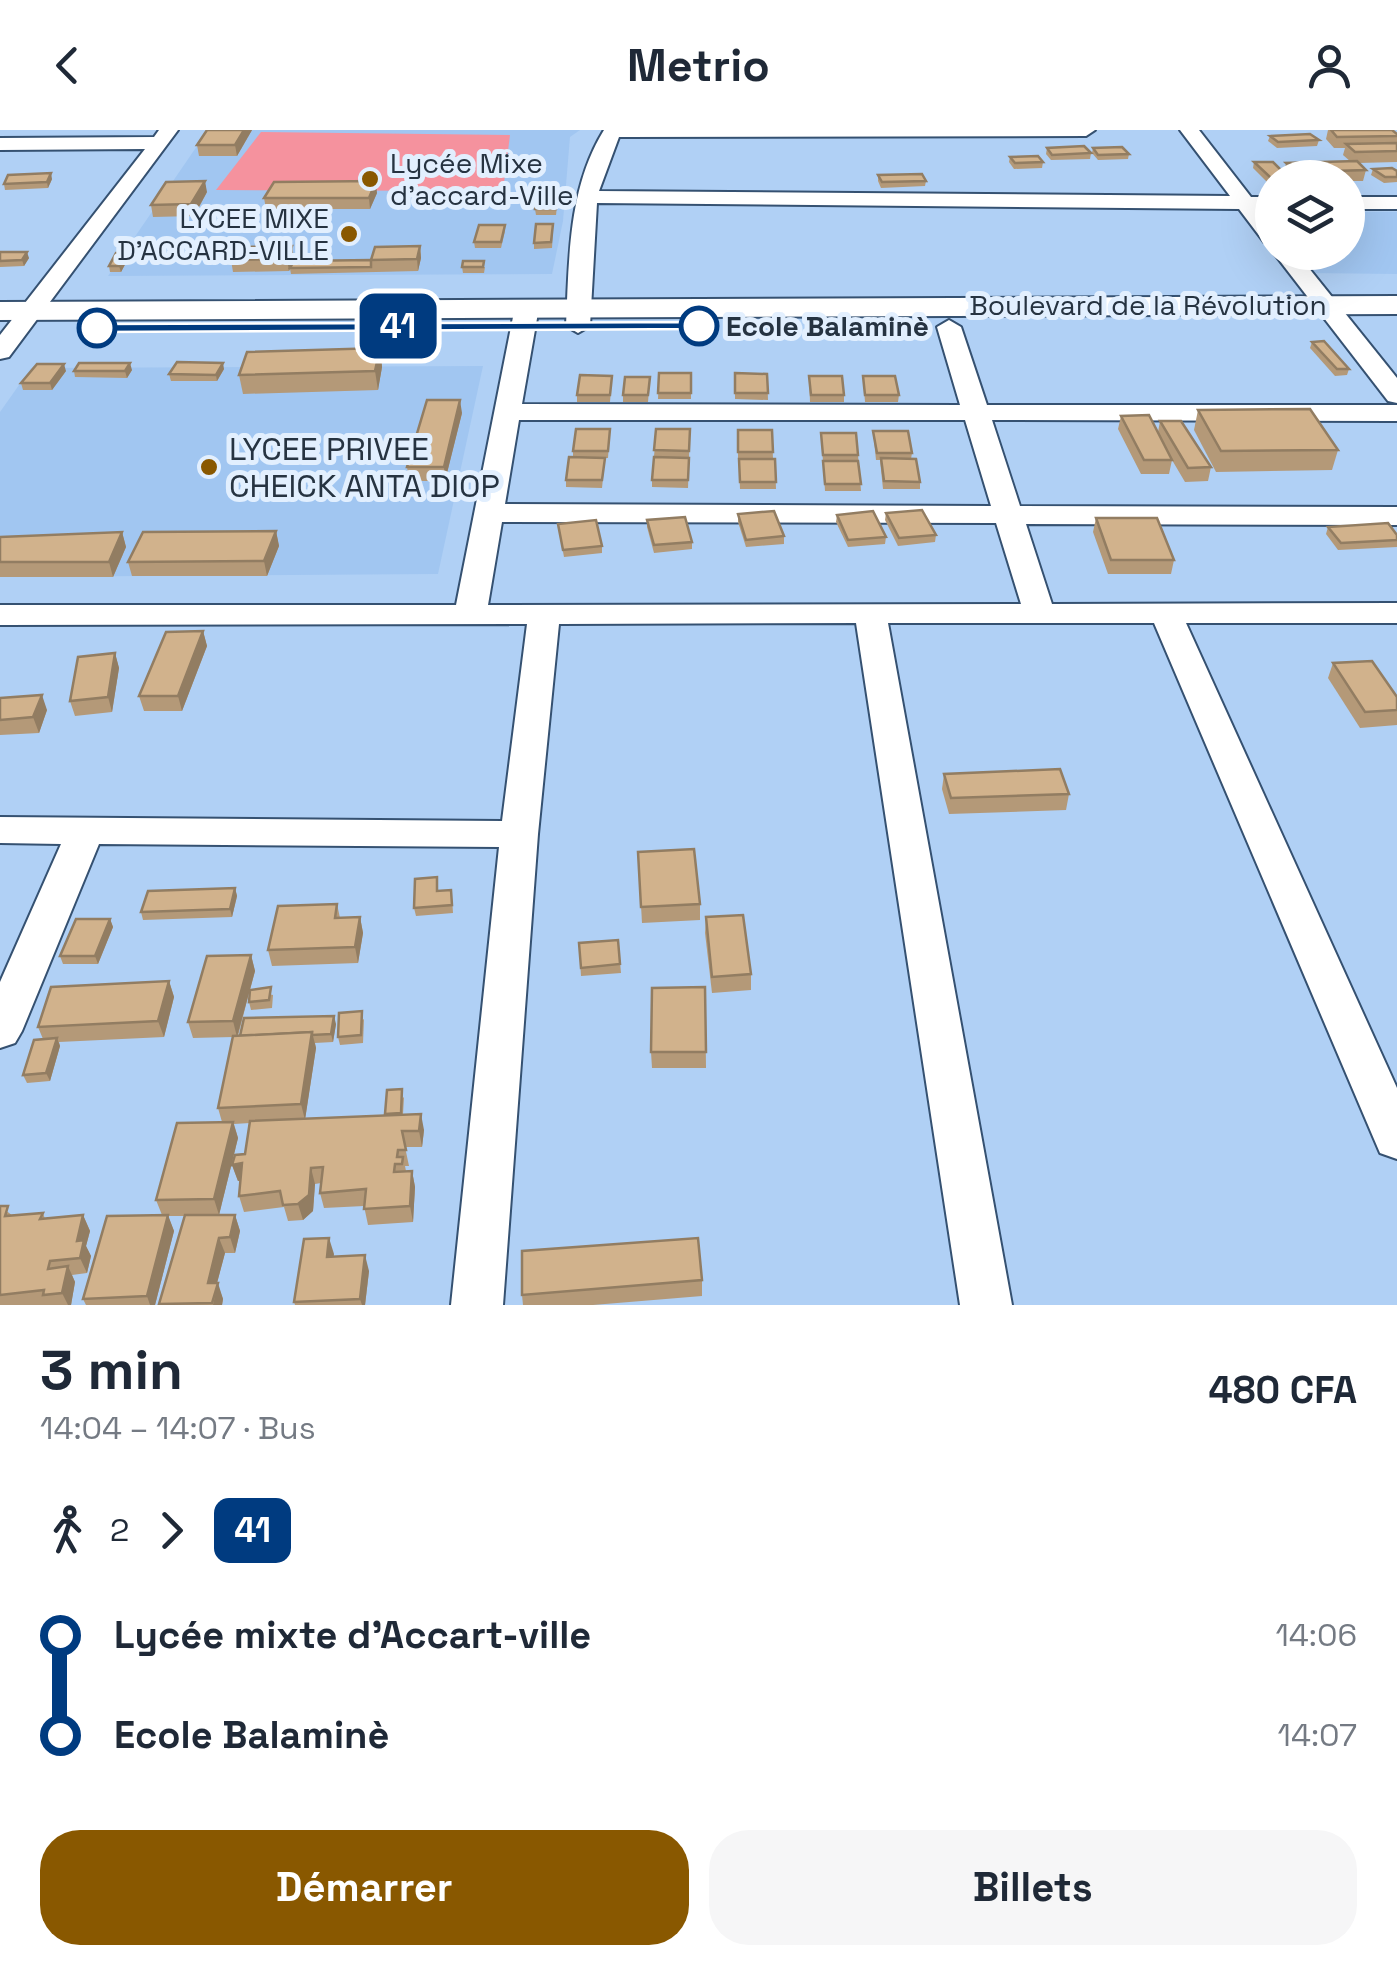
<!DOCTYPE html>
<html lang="fr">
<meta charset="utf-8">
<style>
:root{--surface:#fff;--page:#f6f6f7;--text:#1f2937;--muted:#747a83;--accent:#895800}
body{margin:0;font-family:"Space Grotesk",sans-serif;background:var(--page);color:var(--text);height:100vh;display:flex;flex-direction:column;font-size:38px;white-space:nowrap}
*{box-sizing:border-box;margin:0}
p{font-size:32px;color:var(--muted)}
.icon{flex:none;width:55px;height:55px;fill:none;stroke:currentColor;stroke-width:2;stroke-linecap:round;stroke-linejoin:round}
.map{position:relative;height:1175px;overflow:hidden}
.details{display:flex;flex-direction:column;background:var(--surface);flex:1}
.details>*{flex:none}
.badge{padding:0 20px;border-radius:15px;font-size:35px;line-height:65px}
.buttons{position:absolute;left:1255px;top:30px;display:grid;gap:20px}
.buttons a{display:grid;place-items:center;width:110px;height:110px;border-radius:50%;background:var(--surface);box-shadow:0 10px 40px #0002;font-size:50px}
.map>.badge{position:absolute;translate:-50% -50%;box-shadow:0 0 0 5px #fff}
.legs{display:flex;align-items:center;gap:15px;height:110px;padding:0 40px;font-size:32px}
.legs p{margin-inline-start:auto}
.headline{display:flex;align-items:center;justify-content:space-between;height:170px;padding:0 40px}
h1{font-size:55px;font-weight:600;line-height:75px}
.button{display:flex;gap:20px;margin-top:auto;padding:20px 40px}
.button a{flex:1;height:115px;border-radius:40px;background:var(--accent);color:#fff;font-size:40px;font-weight:600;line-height:115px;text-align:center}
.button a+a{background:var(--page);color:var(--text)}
ul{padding:0 40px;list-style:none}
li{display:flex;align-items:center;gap:35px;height:100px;font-size:38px}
li i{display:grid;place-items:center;width:15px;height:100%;margin:0 12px;background:currentColor}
li i::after{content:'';width:25px;height:25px;margin:-12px;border:8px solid;border-radius:50%;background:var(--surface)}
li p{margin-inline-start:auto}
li:first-child i{background:linear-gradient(#0000 50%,currentColor 0)}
li:last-child i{background:linear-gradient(currentColor 50%,#0000 0)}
header{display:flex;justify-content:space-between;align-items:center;height:130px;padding:0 40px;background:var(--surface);font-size:45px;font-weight:600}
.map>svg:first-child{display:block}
.built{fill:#a1c6f1}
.green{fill:#f5929e}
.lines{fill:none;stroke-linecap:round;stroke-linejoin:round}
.minor-casing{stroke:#355171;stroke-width:4}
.major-casing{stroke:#355171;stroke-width:4}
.minor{fill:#fff;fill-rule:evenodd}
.major{fill:#fff;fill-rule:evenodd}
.wall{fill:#b49978}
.shaded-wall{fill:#927d62}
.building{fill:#d1b28c;stroke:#927d62;stroke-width:2.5}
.line-1{fill:#003b80;stroke:#fff;stroke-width:2.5}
.poi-dot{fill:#895800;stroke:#e2effe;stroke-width:4}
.stop-1-dot{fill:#fff;stroke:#003b80;stroke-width:5}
.labels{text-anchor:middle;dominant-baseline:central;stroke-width:10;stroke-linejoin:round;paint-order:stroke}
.far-poi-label{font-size:28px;fill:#263341;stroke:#e2effe;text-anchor:start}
.far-street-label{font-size:28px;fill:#263341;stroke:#e2effe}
.far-stop-label{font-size:28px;font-weight:bold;fill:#263341;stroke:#e2effe;text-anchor:start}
.poi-label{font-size:32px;fill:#263341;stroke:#e2effe;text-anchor:start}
</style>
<header><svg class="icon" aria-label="back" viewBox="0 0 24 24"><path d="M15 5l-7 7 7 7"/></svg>Metrio<svg class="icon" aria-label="person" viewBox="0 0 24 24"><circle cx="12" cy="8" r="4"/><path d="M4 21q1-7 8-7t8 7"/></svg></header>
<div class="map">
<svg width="1397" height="1175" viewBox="0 0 1397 1175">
<rect width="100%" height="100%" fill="#b0d0f5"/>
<g class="built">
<polygon points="208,0 580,0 570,7 563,91 552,144 108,146"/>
<polygon points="1348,82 1397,82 1397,144 1308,143 1293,123 1348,122"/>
<polygon points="483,236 438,444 0,447 0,282 31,238"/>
</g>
<polygon class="green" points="261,2 510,5 503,61 216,60"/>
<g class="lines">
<g class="minor-casing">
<g id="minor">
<polygon points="159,0 178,0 9,227 0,229 0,205 145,19 0,20 0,8 154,7"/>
<path d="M604,0H1095L1086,6L619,7L599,61L1230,66L1180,0H1199L1251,67H1272V79H1261L1272,93V113L1264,112L1239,79L597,73L590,196L578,203L566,196C569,129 568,58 604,0Z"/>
<rect x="1348" y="67" width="49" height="12"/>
<polygon points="1273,122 1296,122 1397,248 1397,273 1388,271"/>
<path d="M527,170L539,177L522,274L960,275L937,197L949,190L961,197L987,275H1397V291L992,290L1020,376L1397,377V395L1026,394L1052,474L1397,473V493H1186L1397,958V1029L1380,1023L1374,1009L1154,493H888L1012,1175H960L856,493L559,494L538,704L503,1175H451L499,717L99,714L22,901L15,913L0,918V852L61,714L0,713V687L502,691L527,494L0,495V475H456L515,177ZM519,290H965L991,376L505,374ZM502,392L996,393L1021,474L488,475Z"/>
</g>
</g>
<g class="major-casing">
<polygon id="major" points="1397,166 1397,184 0,190 0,172"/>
</g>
<use href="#minor" class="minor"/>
<use href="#major" class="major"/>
</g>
<g class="wall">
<polygon points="207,0 252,0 237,26 199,26 197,15"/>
<polygon points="1328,0 1392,0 1397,4 1397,32 1358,33 1366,40 1363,51 1348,51 1348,48 1272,48 1272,54 1269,54 1253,38 1254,32 1284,43 1286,33 1351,32 1343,25 1345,18 1334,18 1326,9"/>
<polygon points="1270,6 1319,10 1317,16 1277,18 1268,11"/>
<polygon points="1047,18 1091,23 1090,29 1051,30 1046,24"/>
<polygon points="1093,18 1129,24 1128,29 1098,30 1092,23"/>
<polygon points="1010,27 1043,32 1042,38 1014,39 1009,32"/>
<polygon points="1373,39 1397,41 1397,52 1384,53 1371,45"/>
<polygon points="878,45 926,51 925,56 881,58 878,51"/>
<polygon points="52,49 48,58 5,60 4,54"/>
<polygon points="207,62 194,86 153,87 151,75"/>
<polygon points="377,63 370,79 266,79 264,68"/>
<polygon points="558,67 556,85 536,85 535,79"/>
<polygon points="553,100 552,118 534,119 534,113"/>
<polygon points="505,101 501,118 475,118 474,112"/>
<polygon points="420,116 421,128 418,141 291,144 290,139 289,141 233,142 231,130 294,128 292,134 371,131"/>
<polygon points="0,122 29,128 24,136 0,137"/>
<polygon points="126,123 128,129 121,142 110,142 109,136"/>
<polygon points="462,137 485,137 484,143 463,143"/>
<polygon points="1312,212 1349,239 1347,245 1335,246 1310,218"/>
<polygon points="380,218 382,237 378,260 243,264 239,245"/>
<polygon points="224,239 217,251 171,251 169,244"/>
<polygon points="132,240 127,248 75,247 74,241"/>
<polygon points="66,241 52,260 23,260 21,253"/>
<polygon points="659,243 691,243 691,269 658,269"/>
<polygon points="735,243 767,244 768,270 735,269"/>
<polygon points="612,246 610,272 577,272 577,265"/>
<polygon points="809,246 844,265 844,272 810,272"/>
<polygon points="863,246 899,265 898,272 865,272"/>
<polygon points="650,247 648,272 623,272 623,265"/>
<polygon points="1198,280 1338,320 1332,340 1216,342 1194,300"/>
<polygon points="462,283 445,351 409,351 407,337"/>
<polygon points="1121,286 1158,302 1160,291 1211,337 1208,351 1185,352 1172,330 1169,344 1141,344 1118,299"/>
<polygon points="610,299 608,328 605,328 602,358 566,357 566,350 573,327 573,321"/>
<polygon points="656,299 690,299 689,328 654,327"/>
<polygon points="738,300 772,300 773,329 738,329"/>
<polygon points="873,301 912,323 911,329 920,352 920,359 883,359 880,330 876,330"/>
<polygon points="821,303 858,325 861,361 825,361"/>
<polygon points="689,328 688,358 652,357 652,350"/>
<polygon points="739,329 775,329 776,359 740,359"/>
<polygon points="886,383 936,405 935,412 898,416 885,390"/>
<polygon points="738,384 784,406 784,414 746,417 738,392"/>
<polygon points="837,385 886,407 885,414 848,417 836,392"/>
<polygon points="1096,388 1174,430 1171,444 1108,444 1093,402"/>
<polygon points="647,390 692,412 692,419 654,423 647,397"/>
<polygon points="558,394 602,416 602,423 564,427"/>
<polygon points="1328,397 1397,405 1397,417 1338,420 1326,404"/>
<polygon points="276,401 279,416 267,446 132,446 128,432"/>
<polygon points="122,402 126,417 113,447 0,447 0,407"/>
<polygon points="203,501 207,516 182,581 144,581 139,566"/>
<polygon points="115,523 119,538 112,582 75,586 70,571"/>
<polygon points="1333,533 1397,567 1397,595 1360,598 1328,548"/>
<polygon points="0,568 47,580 39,603 0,605"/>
<polygon points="944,644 1069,664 1066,680 949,684 942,659"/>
<polygon points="638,722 700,774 700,790 642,793"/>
<polygon points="235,758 237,766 232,787 143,790 141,782"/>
<polygon points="438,761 452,768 453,783 416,786 414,778"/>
<polygon points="337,774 340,788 360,787 363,803 358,833 272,836 268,820"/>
<polygon points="706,787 751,844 751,860 712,863 705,803"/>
<polygon points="110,789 113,797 98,834 63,834 60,826"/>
<polygon points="618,810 621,843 581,846 579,813"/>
<polygon points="251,825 255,841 250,860 273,865 272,878 251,880 249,872 249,863 238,906 336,894 333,912 315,913 316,918 305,989 385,985 404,967 403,984 424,1000 422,1017 405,1017 409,1036 405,1036 406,1041 412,1041 415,1057 413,1092 368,1095 364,1076 324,1078 320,1063 321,1053 315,1054 313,1081 303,1090 288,1091 284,1077 244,1082 239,1066 241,1050 238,1051 232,1035 245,1024 250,993 234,994 238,1008 219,1085 235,1085 240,1101 235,1123 225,1123 217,1153 223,1169 222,1175 160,1175 185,1086 168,1086 174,1101 155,1175 86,1175 83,1169 162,1085 156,1070 222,992 218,978 233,907 193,908 188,892"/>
<polygon points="169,851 174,867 164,907 59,912 60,916 50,951 27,953 23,945 43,909 38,897"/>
<polygon points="705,857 706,938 652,938 651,922"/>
<polygon points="364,889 363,913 340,915 338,907"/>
<polygon points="0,1076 13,1086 43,1083 45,1089 83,1085 90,1101 86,1116 91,1126 87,1143 72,1145 75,1152 71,1175 0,1175"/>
<polygon points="334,1124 333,1127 369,1141 365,1175 295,1175 294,1172"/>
<polygon points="702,1150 702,1166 593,1175 523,1175 522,1165"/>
</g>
<g class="shaded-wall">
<polygon points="244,0 252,0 237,26 235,15"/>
<polygon points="51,43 52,49 48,58 47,52"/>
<polygon points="205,51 207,62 194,86 191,74"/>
<polygon points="376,51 377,63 370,79 369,68"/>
<polygon points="292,116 294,128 289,141 287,129"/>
<polygon points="420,116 421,128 418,141 417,129"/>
<polygon points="27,122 29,128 24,136 22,130"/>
<polygon points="126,123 128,129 121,142 119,136"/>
<polygon points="380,218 382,237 378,260 375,241"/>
<polygon points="130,233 132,240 127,248 125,241"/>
<polygon points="223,233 224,239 217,251 216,245"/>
<polygon points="64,234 66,241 52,260 50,253"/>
<polygon points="460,270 462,283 445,351 444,337"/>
<polygon points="276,401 279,416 267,446 264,431"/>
<polygon points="122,402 126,417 113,447 109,432"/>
<polygon points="203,501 207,516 182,581 178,566"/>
<polygon points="115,523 119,538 112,582 108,567"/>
<polygon points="42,565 47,580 39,603 33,587"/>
<polygon points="235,758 237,766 232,787 230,779"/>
<polygon points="360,787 363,803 358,833 355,817"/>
<polygon points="110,789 113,797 98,834 95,826"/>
<polygon points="251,825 255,841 237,907 233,891"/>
<polygon points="169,851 174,867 164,907 158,891"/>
<polygon points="334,886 336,894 333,912 331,904"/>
<polygon points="312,902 316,918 305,990 301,974"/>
<polygon points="57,908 60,916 50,951 46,943"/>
<polygon points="421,984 424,1000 422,1017 419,1001"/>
<polygon points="233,992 238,1008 219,1085 214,1069"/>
<polygon points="242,1033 247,1049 238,1051 232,1035"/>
<polygon points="311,1038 315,1054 313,1081 303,1090 298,1074"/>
<polygon points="412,1041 415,1057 413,1092 410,1076"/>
<polygon points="83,1085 90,1101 86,1116 91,1126 87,1143 80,1128 77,1111"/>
<polygon points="168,1085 174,1101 155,1175 150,1175 147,1166"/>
<polygon points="235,1085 240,1101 235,1123 230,1107"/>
<polygon points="219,1108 225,1123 213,1168 208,1153"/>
<polygon points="329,1108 334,1124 331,1143 327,1127"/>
<polygon points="365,1125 369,1141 365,1175 362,1175 360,1169"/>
<polygon points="68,1136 75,1152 71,1175 68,1175 62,1163"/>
<polygon points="218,1153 223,1169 222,1175 213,1175"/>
</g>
<g class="building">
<polygon points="207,0 244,0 235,15 197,15"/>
<polygon points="1331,0 1392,0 1397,4 1397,6 1337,7"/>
<polygon points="1310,4 1319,10 1278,12 1270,6"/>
<polygon points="1397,13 1397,21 1355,22 1346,14"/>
<polygon points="1084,16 1091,23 1052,25 1047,18"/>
<polygon points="1122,17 1129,24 1098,25 1093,18"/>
<polygon points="1038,26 1043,32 1015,33 1010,27"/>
<polygon points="1357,31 1366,40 1296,42 1286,33"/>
<polygon points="1254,32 1273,32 1289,48 1271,48"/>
<polygon points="1392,38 1397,41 1397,47 1385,47 1373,39"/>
<polygon points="51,43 47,52 4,54 8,45"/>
<polygon points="922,44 926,51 882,52 878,45"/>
<polygon points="205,51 191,74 151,75 166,52"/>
<polygon points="376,51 369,68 264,68 274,52"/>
<polygon points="537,67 558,67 556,79 535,79"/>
<polygon points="536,94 553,94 551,112 534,113"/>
<polygon points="479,95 505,95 501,112 474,112"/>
<polygon points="292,116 287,129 231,130 236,117"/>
<polygon points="420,116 417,129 371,130 375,117"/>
<polygon points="0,122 27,122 22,130 0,131"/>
<polygon points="116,123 126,123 119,136 109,136"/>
<polygon points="371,130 371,137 290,138 294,131"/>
<polygon points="463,131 484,131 483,137 462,137"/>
<polygon points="1324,211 1349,239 1337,239 1312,212"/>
<polygon points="380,218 375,241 239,245 247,222"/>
<polygon points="177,232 223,233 216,245 169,244"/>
<polygon points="79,233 130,233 125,241 74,241"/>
<polygon points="37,234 64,234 50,253 21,253"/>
<polygon points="659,243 691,243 691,263 658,263"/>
<polygon points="735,243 767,244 768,263 735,263"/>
<polygon points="580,245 612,246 610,265 577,265"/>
<polygon points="809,246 842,246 844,265 811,265"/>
<polygon points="863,246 895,246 899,265 865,265"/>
<polygon points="625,247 650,247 648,265 623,265"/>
<polygon points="427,270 460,270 444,337 407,337"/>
<polygon points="1310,279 1338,320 1221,321 1198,280"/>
<polygon points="1149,285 1172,330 1144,330 1121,286"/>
<polygon points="1160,291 1181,291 1211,337 1188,338"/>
<polygon points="576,299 610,299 608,321 573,321"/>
<polygon points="656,299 690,299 689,321 654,320"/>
<polygon points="738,300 772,300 773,322 738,322"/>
<polygon points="873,301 908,301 912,323 877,323"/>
<polygon points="821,303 856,303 858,325 823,325"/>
<polygon points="569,327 605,328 602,350 566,350"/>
<polygon points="654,327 689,328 688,350 652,350"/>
<polygon points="881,328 916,329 920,352 884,351"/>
<polygon points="739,329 775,329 776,352 740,352"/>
<polygon points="823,331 858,331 861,354 825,354"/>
<polygon points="922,380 936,405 899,408 886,383"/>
<polygon points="774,381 784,406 746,410 738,384"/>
<polygon points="873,381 886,407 848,410 837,385"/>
<polygon points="685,387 692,412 654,415 647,390"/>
<polygon points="1096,388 1157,388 1174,430 1111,430"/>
<polygon points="596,390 602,416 563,420 558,394"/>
<polygon points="1388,393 1397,405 1397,410 1341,413 1328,397"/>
<polygon points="276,401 264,431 128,432 143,402"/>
<polygon points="122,402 109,432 0,432 0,407"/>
<polygon points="203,501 178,566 139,566 166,502"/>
<polygon points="115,523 108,567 70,571 78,527"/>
<polygon points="1372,531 1397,567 1397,580 1365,582 1333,533"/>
<polygon points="42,565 33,587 0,590 0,568"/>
<polygon points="1060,639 1069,664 951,668 944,644"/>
<polygon points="694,719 700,774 641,777 638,722"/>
<polygon points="437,747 437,761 451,760 452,775 414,778 415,749"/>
<polygon points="235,758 230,779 141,782 148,761"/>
<polygon points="337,774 335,788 360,787 355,817 268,820 278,776"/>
<polygon points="743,785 751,844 712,847 706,787"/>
<polygon points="76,789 110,789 95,826 60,826"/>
<polygon points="618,810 620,834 581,838 579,813"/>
<polygon points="251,825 233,891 188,892 207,826"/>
<polygon points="169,851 158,891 38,897 51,857"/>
<polygon points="271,857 269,870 249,872 250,860"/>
<polygon points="705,857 706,922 651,922 652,858"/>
<polygon points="362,881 361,905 338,907 339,883"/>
<polygon points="334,886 331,904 312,905 312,902 240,906 244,888"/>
<polygon points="312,902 301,974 218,978 233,906"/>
<polygon points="57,908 46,943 23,945 34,910"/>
<polygon points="402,959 401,983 385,984 387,960"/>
<polygon points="421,984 419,1001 402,1001 406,1020 398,1020 397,1027 403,1027 402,1034 395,1034 394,1042 412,1041 410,1076 364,1079 366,1059 320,1063 323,1037 311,1038 309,1065 298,1074 283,1075 280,1061 239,1066 242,1033 232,1035 235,1025 245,1024 250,991"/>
<polygon points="233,992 214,1069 156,1070 177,993"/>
<polygon points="0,1076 8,1076 5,1086 43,1083 40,1089 83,1085 77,1111 84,1110 80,1128 50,1131 48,1139 68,1136 62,1163 43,1165 44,1160 0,1165"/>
<polygon points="168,1085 147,1166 83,1169 107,1086"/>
<polygon points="185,1085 235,1085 230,1107 219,1108 208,1153 218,1153 212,1173 159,1174"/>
<polygon points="329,1108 327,1127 365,1125 360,1169 294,1172 304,1109"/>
<polygon points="698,1108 702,1150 522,1165 522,1121"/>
</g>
<polygon class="line-1" points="699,192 705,196 703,199 97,202 90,198 97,194"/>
<g class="poi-dot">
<circle cx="370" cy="49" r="10"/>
<circle cx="349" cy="104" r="10"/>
<circle cx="209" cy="337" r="10"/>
</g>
<g class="stop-1-dot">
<circle cx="699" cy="196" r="18"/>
<circle cx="97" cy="198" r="18"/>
</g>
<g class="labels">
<g class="far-poi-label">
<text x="390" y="33">Lycée Mixe<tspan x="390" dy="32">d'accard-Ville</tspan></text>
<text x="329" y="88" text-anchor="end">LYCEE MIXE<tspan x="329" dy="32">D'ACCARD-VILLE</tspan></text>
</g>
<g class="far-street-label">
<text x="1148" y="175">Boulevard de la Révolution</text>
</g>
<g class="far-stop-label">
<text x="726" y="196">Ecole Balaminè</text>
</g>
<g class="poi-label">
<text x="229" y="319">LYCEE PRIVEE<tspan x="229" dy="37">CHEICK ANTA DIOP</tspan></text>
</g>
</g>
</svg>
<div class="buttons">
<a><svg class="icon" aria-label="layers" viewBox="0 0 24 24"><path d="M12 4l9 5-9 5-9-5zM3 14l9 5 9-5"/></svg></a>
</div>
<b class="badge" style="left:398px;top:196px;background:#003b80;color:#fff">41</b>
</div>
<section class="details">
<div class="headline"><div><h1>3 min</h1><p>14:04 – 14:07 · Bus</p></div><b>480 CFA</b></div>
<div class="legs"><svg class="icon" aria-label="walk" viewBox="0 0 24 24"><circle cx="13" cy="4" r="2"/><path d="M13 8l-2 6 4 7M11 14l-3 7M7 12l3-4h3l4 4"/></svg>2<svg class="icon" aria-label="forward" viewBox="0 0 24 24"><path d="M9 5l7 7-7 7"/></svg><b class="badge" style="background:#003b80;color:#fff">41</b></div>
<ul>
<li><i style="color:#003b80"></i><b>Lycée mixte d'Accart-ville</b><p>14:06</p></li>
<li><i style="color:#003b80"></i><b>Ecole Balaminè</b><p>14:07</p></li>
</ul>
<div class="button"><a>Démarrer</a><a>Billets</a></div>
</section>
